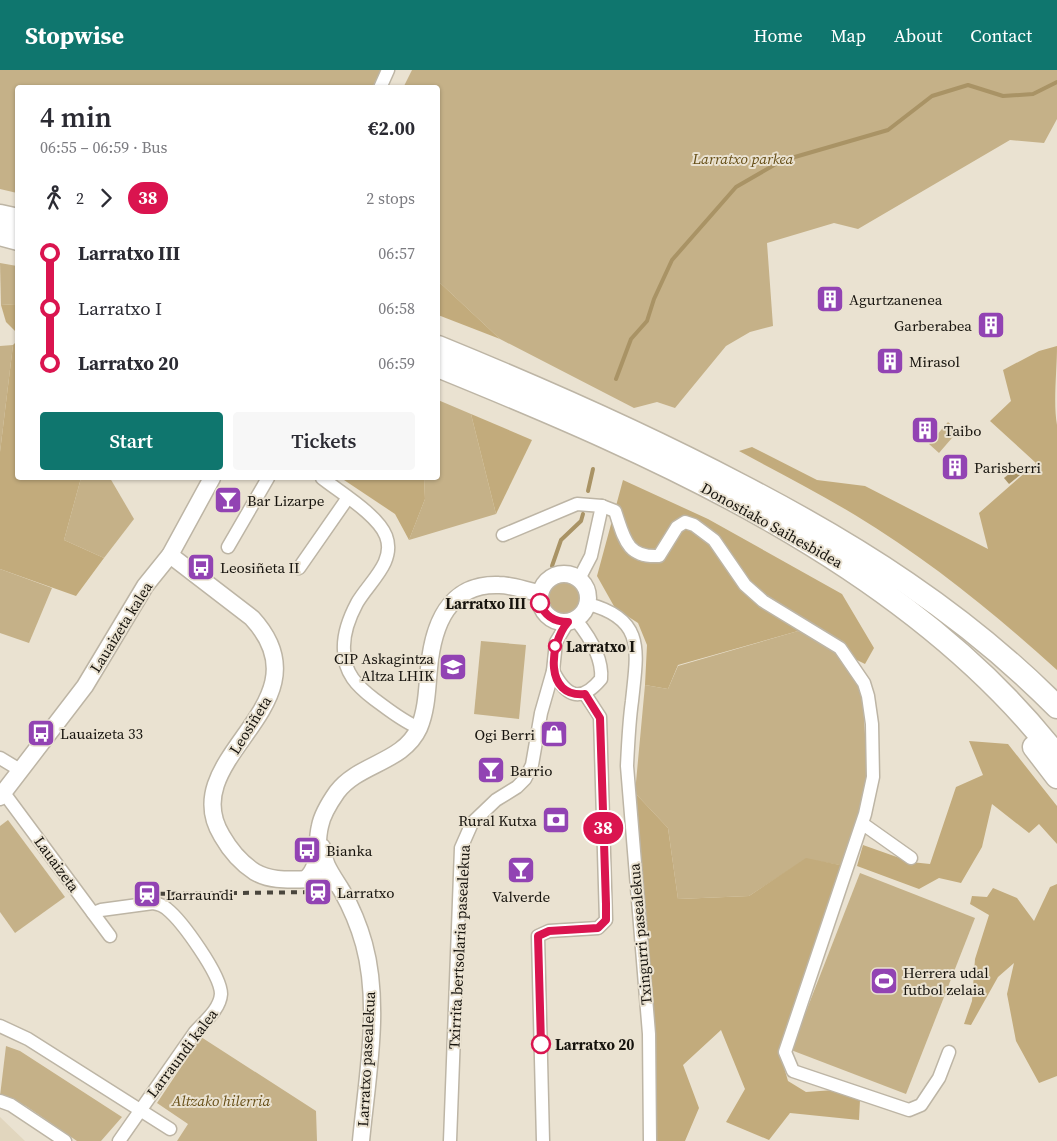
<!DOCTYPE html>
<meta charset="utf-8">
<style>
:root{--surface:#fff;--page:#f7f7f7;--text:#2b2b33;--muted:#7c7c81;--accent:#0f766e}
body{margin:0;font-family:"Source Serif 4",serif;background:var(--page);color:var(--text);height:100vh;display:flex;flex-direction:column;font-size:19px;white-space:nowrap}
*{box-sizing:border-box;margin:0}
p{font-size:16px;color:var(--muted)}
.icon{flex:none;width:28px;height:28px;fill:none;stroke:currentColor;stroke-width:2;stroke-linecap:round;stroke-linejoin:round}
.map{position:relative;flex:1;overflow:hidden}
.details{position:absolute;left:15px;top:15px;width:425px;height:395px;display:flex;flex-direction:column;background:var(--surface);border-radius:5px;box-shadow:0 1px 4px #0004}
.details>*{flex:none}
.badge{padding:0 10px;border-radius:16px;font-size:18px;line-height:32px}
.map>.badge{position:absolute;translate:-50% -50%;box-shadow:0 0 0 2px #fff}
.legs{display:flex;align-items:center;gap:8px;height:55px;padding:0 25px;font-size:16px}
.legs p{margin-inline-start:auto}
.headline{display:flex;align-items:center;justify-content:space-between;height:85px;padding:0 25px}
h1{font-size:28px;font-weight:600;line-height:38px}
.primary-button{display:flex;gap:10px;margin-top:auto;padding:10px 25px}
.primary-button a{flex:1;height:58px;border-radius:5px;background:var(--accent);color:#fff;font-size:20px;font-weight:600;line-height:58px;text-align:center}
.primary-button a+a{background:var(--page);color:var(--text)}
ul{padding:0 25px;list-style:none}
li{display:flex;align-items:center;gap:18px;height:55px;font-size:19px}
li i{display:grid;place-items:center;width:8px;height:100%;margin:0 6px;background:currentColor}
li i::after{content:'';width:12px;height:12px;margin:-6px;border:4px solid;border-radius:50%;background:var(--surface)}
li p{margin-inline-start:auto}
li:first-child i{background:linear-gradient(#0000 50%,currentColor 0)}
li:last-child i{background:linear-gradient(currentColor 50%,#0000 0)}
header{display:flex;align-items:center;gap:30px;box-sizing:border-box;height:70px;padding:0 25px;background:var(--accent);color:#fff}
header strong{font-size:24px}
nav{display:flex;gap:28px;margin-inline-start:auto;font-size:18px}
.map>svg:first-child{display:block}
.built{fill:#e1d6be}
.green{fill:#c5b188}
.forest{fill:#c2ab7c}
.water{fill:#a99365}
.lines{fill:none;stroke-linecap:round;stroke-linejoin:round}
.stream{stroke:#a99365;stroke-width:4}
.minor-casing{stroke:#bdb5a5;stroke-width:15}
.tertiary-casing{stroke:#bdb5a5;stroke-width:19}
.motorway-casing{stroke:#bdb5a5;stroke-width:25}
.minor{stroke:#fff;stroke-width:12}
.tertiary{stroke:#fff;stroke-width:16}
.motorway{stroke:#fff;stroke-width:22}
.rail{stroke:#4a463d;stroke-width:4;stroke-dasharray:6 6;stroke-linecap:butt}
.line-1-casing{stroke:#fff;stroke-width:11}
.line-1{stroke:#da144f;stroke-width:8}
.stop-1-dot{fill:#fff;stroke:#da144f;stroke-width:2.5}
.labels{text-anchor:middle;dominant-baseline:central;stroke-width:4;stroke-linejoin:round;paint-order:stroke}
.park-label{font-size:15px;font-style:italic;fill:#654d15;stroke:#eae2d1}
.poi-label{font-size:15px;fill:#16130d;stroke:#eae2d1;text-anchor:start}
.street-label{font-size:15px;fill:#16130d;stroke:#eae2d1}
.stop-label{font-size:15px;font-weight:bold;fill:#16130d;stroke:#eae2d1;text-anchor:start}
</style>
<header>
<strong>Stopwise</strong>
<nav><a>Home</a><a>Map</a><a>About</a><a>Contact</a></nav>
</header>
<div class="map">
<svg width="1057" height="1071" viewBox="0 0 1057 1071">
<rect width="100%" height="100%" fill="#eae2d1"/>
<polygon class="built" points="0,1047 25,1071 0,1071"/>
<g class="green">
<polygon points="0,0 381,0 372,18 18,18 17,123 0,119"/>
<polygon points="412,0 1057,0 1057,49 1044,73 1010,70 858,159 834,153 767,173 773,256 750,262 726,276 675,338 657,332 634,338 500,269 438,211 438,18 403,18"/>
<polygon points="0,193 17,196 17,234 1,235"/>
<polygon points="13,275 0,382 0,276"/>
<polygon points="438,330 471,344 496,444 409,470 425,429 424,408 438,408"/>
<polygon points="948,352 958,361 939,383 929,374"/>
<polygon points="81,408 110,408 134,449 104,488 64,470"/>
<polygon points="0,499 52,518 29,573 0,563"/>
<circle cx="564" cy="528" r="17"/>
<polygon points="798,561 837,580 857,610 863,633 868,711 845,796 806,789 749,826 678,829 668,758 635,723 645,615 668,619 678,596"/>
<polygon points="481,571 526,575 519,649 474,644"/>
<polygon points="8,750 65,827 15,863 0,842 0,756"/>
<polygon points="860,803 975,848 906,1024 791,980"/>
<polygon points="201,967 316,1041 317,1071 177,1071 188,1054 157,1033"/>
<polygon points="6,976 20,981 122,1047 101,1071 77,1071 26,1036 0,1026"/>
</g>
<g class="forest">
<polygon points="438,211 500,269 438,245"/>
<polygon points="17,234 18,234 17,263 6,252 1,235"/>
<polygon points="17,271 18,408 81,408 64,470 104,488 76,526 0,499 0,382 13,275"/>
<path d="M1057,276C1057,300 1053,333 1057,355V600C994,543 928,489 855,445C817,422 777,402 739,381L752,377L817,410L865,416L988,479L979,443L1036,393L990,351L1011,331L1003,300L1039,281Z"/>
<polygon points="471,344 532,370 496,444"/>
<polygon points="341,408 424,408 425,429 409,470 395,444"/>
<polygon points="623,410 708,449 842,524 874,578 865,594 798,561 678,595 668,619 645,615 647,575 638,553 615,538 597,506"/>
<polygon points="969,671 1008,674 1057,736 1057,774 1039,754 1029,763 992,734 982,777 961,813 939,808 919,819 857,796 863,775 911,792 930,794 956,717 983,705"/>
<polygon points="635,723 668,758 678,829 749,826 806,788 845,796 779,980 788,1011 806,1022 834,1020 860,1030 859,1050 790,1043 769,1070 726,1052 745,1019 721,960 683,995 699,1038 685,1071 657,1071 655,970"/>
<polygon points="1057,814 1057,1006 1039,1013 1016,971 1007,924 1014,893 998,907 971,955 964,954 972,931 975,889 989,845 970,834 972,826 987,827 993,818 1017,828 1034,851 1050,817"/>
</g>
<polygon class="water" points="1015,399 1020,405 1009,414 1004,408"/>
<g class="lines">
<g class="stream">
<polyline points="616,309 631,269 647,251 654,229 672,190 736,117 781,91 888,60 932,26 968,15 1003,26 1033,24 1057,12"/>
<polyline points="588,421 593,399"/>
<polyline points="552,496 561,470 581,451 583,444"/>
</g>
<g class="minor-casing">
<g id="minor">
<polyline points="380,18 388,0"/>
<path d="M322,408C341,423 378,445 386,466C396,492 369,512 357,533C349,548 343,563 344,580C344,603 357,616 374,629C389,640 402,651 419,658"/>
<path d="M602,436L615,441C624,467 626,488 659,486L677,457L685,452L694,455L714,470L745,515L763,531L840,578L864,613L868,626L872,654L873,707L865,744L785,982L793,1001L909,1040L921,1035L939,1008L949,982"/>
<polyline points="503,465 577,434 602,436 591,486 579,509"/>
<polyline points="228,477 268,408"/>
<polyline points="299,498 347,429"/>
<path d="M588,534C646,549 637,582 632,631C629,652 628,674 627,696L649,964L650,1071"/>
<path d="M553,601C566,626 580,634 601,609C603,588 589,566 576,550"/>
<polyline points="0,688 20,700"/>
<polyline points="4,723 110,866"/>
<polyline points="863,754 911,788"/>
<path d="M93,843L101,840L153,833C159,834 163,835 167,839C182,851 221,905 221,924C220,939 205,951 195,962L119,1071"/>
<polyline points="0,956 28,969 170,1059"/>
<polyline points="0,1031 11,1035 65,1071"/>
<polyline points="450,1071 461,778 472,753 496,730 517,717 525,709 532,695 541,643 553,601 556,572 568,552"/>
<polyline points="543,1071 538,866 549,861 598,858 606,850 600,647 585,624"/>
</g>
</g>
<g class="tertiary-casing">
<g id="tertiary">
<path d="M170,485L252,548C332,635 173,687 222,766C230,780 241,793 255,802C282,817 311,803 337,814"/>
<circle cx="564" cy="528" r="24"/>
<polyline points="0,727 85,616 145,516 170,485 212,408"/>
<path d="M322,777C323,794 333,806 342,821C351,837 359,856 364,874C381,936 367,1007 361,1071"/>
<path d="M306,809C322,794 315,776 320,756C322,745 330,732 337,722C359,693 403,693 419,658C427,639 427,618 429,598C433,556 448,513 499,515C512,515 527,521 540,523"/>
</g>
</g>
<g class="motorway-casing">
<g id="motorway">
<polyline points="0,146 18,150"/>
<polyline points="0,164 18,169"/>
<path d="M438,277C541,319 641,363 740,415C856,475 964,543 1057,637"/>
<path d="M438,296C659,386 907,493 1057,686"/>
<polyline points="1034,677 1057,707"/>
</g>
</g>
<use href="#minor" class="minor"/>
<use href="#tertiary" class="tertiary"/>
<use href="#motorway" class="motorway"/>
<polyline class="rail" points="147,824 318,822"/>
</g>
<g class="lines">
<g class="line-1-casing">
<path id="line-1" d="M540,533C545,547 555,552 568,552C549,574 544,628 585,624L600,648L606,834V850L598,858L549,861L538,866L541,974"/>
</g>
<use href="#line-1" class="line-1"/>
</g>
<defs>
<g id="building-square" transform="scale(1.4375)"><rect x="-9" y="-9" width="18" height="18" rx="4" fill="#9243b3" stroke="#eae2d1"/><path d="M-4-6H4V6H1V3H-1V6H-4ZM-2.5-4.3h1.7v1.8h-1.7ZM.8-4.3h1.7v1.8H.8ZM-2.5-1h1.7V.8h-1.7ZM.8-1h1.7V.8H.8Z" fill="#fff"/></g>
<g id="bar-square" transform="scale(1.4375)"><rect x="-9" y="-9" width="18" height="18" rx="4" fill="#9243b3" stroke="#eae2d1"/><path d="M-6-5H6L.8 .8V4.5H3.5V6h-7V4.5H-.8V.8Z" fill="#fff"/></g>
<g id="bus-square" transform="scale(1.4375)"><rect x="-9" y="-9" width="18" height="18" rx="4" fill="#9243b3" stroke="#eae2d1"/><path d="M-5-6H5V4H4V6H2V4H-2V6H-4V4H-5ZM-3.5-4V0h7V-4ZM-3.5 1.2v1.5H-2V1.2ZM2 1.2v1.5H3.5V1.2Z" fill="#fff"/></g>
<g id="university-square" transform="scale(1.4375)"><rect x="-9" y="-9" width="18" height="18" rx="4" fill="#9243b3" stroke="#eae2d1"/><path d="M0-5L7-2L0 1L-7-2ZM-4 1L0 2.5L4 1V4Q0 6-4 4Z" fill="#fff"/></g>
<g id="shop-square" transform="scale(1.4375)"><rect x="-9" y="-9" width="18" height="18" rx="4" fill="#9243b3" stroke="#eae2d1"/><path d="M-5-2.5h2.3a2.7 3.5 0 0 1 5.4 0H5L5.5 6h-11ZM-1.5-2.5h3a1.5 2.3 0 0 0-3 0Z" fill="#fff"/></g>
<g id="bank-square" transform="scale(1.4375)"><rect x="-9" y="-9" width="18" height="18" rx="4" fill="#9243b3" stroke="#eae2d1"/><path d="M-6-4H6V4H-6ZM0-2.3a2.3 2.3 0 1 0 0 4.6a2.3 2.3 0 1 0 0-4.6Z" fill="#fff"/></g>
<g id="station-square" transform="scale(1.4375)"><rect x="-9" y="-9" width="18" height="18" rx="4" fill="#9243b3" stroke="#eae2d1"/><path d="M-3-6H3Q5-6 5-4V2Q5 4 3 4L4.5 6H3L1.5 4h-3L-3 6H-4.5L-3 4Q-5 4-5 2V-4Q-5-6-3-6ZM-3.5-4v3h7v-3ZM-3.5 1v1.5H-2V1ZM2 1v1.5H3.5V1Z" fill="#fff"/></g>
<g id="stadium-square" transform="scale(1.4375)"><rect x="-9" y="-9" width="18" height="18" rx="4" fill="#9243b3" stroke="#eae2d1"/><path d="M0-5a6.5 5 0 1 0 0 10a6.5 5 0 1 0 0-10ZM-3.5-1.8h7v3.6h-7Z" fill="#fff"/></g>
</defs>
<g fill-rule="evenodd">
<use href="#building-square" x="830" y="229"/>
<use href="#building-square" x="991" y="255"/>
<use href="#building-square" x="890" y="291"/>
<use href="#building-square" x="925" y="360"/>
<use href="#building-square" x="955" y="397"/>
<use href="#bar-square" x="228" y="430"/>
<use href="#bus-square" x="201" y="497"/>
<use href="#university-square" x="453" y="597"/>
<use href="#bus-square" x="41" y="663"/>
<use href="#shop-square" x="554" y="664"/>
<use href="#bar-square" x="491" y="700"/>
<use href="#bank-square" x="556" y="750"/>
<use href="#bus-square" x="307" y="780"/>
<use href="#bar-square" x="521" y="800"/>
<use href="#station-square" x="318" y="822"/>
<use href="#station-square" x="147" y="824"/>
<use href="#stadium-square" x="884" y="911"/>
</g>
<g class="stop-1-dot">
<circle cx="540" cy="533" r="9"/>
<circle cx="555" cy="576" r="6"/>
<circle cx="541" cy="974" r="9"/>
</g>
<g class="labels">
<g class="park-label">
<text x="743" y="88">Larratxo parkea</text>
<text x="221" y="1030">Altzako hilerria</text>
</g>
<g class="poi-label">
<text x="849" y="229">Agurtzanenea</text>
<text x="972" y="255" text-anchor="end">Garberabea</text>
<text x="909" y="291">Mirasol</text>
<text x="944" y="360">Taibo</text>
<text x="974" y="397">Parisberri</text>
<text x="247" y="430">Bar Lizarpe</text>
<text x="220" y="497">Leosiñeta II</text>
<text x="434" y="588" text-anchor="end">CIP Askagintza<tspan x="434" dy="17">Altza LHIK</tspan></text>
<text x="60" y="663">Lauaizeta 33</text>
<text x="535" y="664" text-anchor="end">Ogi Berri</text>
<text x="510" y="700">Barrio</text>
<text x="537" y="750" text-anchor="end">Rural Kutxa</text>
<text x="326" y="780">Bianka</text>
<text x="337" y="822">Larratxo</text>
<text x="166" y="824">Larraundi</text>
<text x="521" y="826" text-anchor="middle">Valverde</text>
<text x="903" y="902">Herrera udal<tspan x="903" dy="17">futbol zelaia</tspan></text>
</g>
<g class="street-label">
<text transform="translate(772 455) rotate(29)">Donostiako Saihesbidea</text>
<text transform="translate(121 557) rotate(-58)">Lauaizeta kalea</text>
<text transform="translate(250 655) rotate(-58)">Leosiñeta</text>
<text transform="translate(57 794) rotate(54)">Lauaizeta</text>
<text transform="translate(640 864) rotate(-95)">Txingurri pasealekua</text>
<text transform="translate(459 877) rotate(-87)">Txirrita bertsolaria pasealekua</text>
<text transform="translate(182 983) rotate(-53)">Larraundi kalea</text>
<text transform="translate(366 989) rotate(-87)">Larratxo pasealekua</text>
</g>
<g class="stop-label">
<text x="526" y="533" text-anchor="end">Larratxo III</text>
<text x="566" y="576">Larratxo I</text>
<text x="555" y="974">Larratxo 20</text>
</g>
</g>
</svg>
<b class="badge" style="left:603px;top:758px;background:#da144f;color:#fff">38</b>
<section class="details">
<div class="headline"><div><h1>4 min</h1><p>06:55 – 06:59 · Bus</p></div><b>€2.00</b></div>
<div class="legs"><svg class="icon" aria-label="walk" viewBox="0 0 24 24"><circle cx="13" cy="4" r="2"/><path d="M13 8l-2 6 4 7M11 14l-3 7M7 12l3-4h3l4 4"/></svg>2<svg class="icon" aria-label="forward" viewBox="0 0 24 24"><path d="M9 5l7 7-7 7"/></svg><b class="badge" style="background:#da144f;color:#fff">38</b><p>2 stops</p></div>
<ul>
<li><i style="color:#da144f"></i><b>Larratxo III</b><p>06:57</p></li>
<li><i style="color:#da144f"></i><span>Larratxo I</span><p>06:58</p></li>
<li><i style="color:#da144f"></i><b>Larratxo 20</b><p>06:59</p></li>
</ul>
<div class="primary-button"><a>Start</a><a>Tickets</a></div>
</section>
</div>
